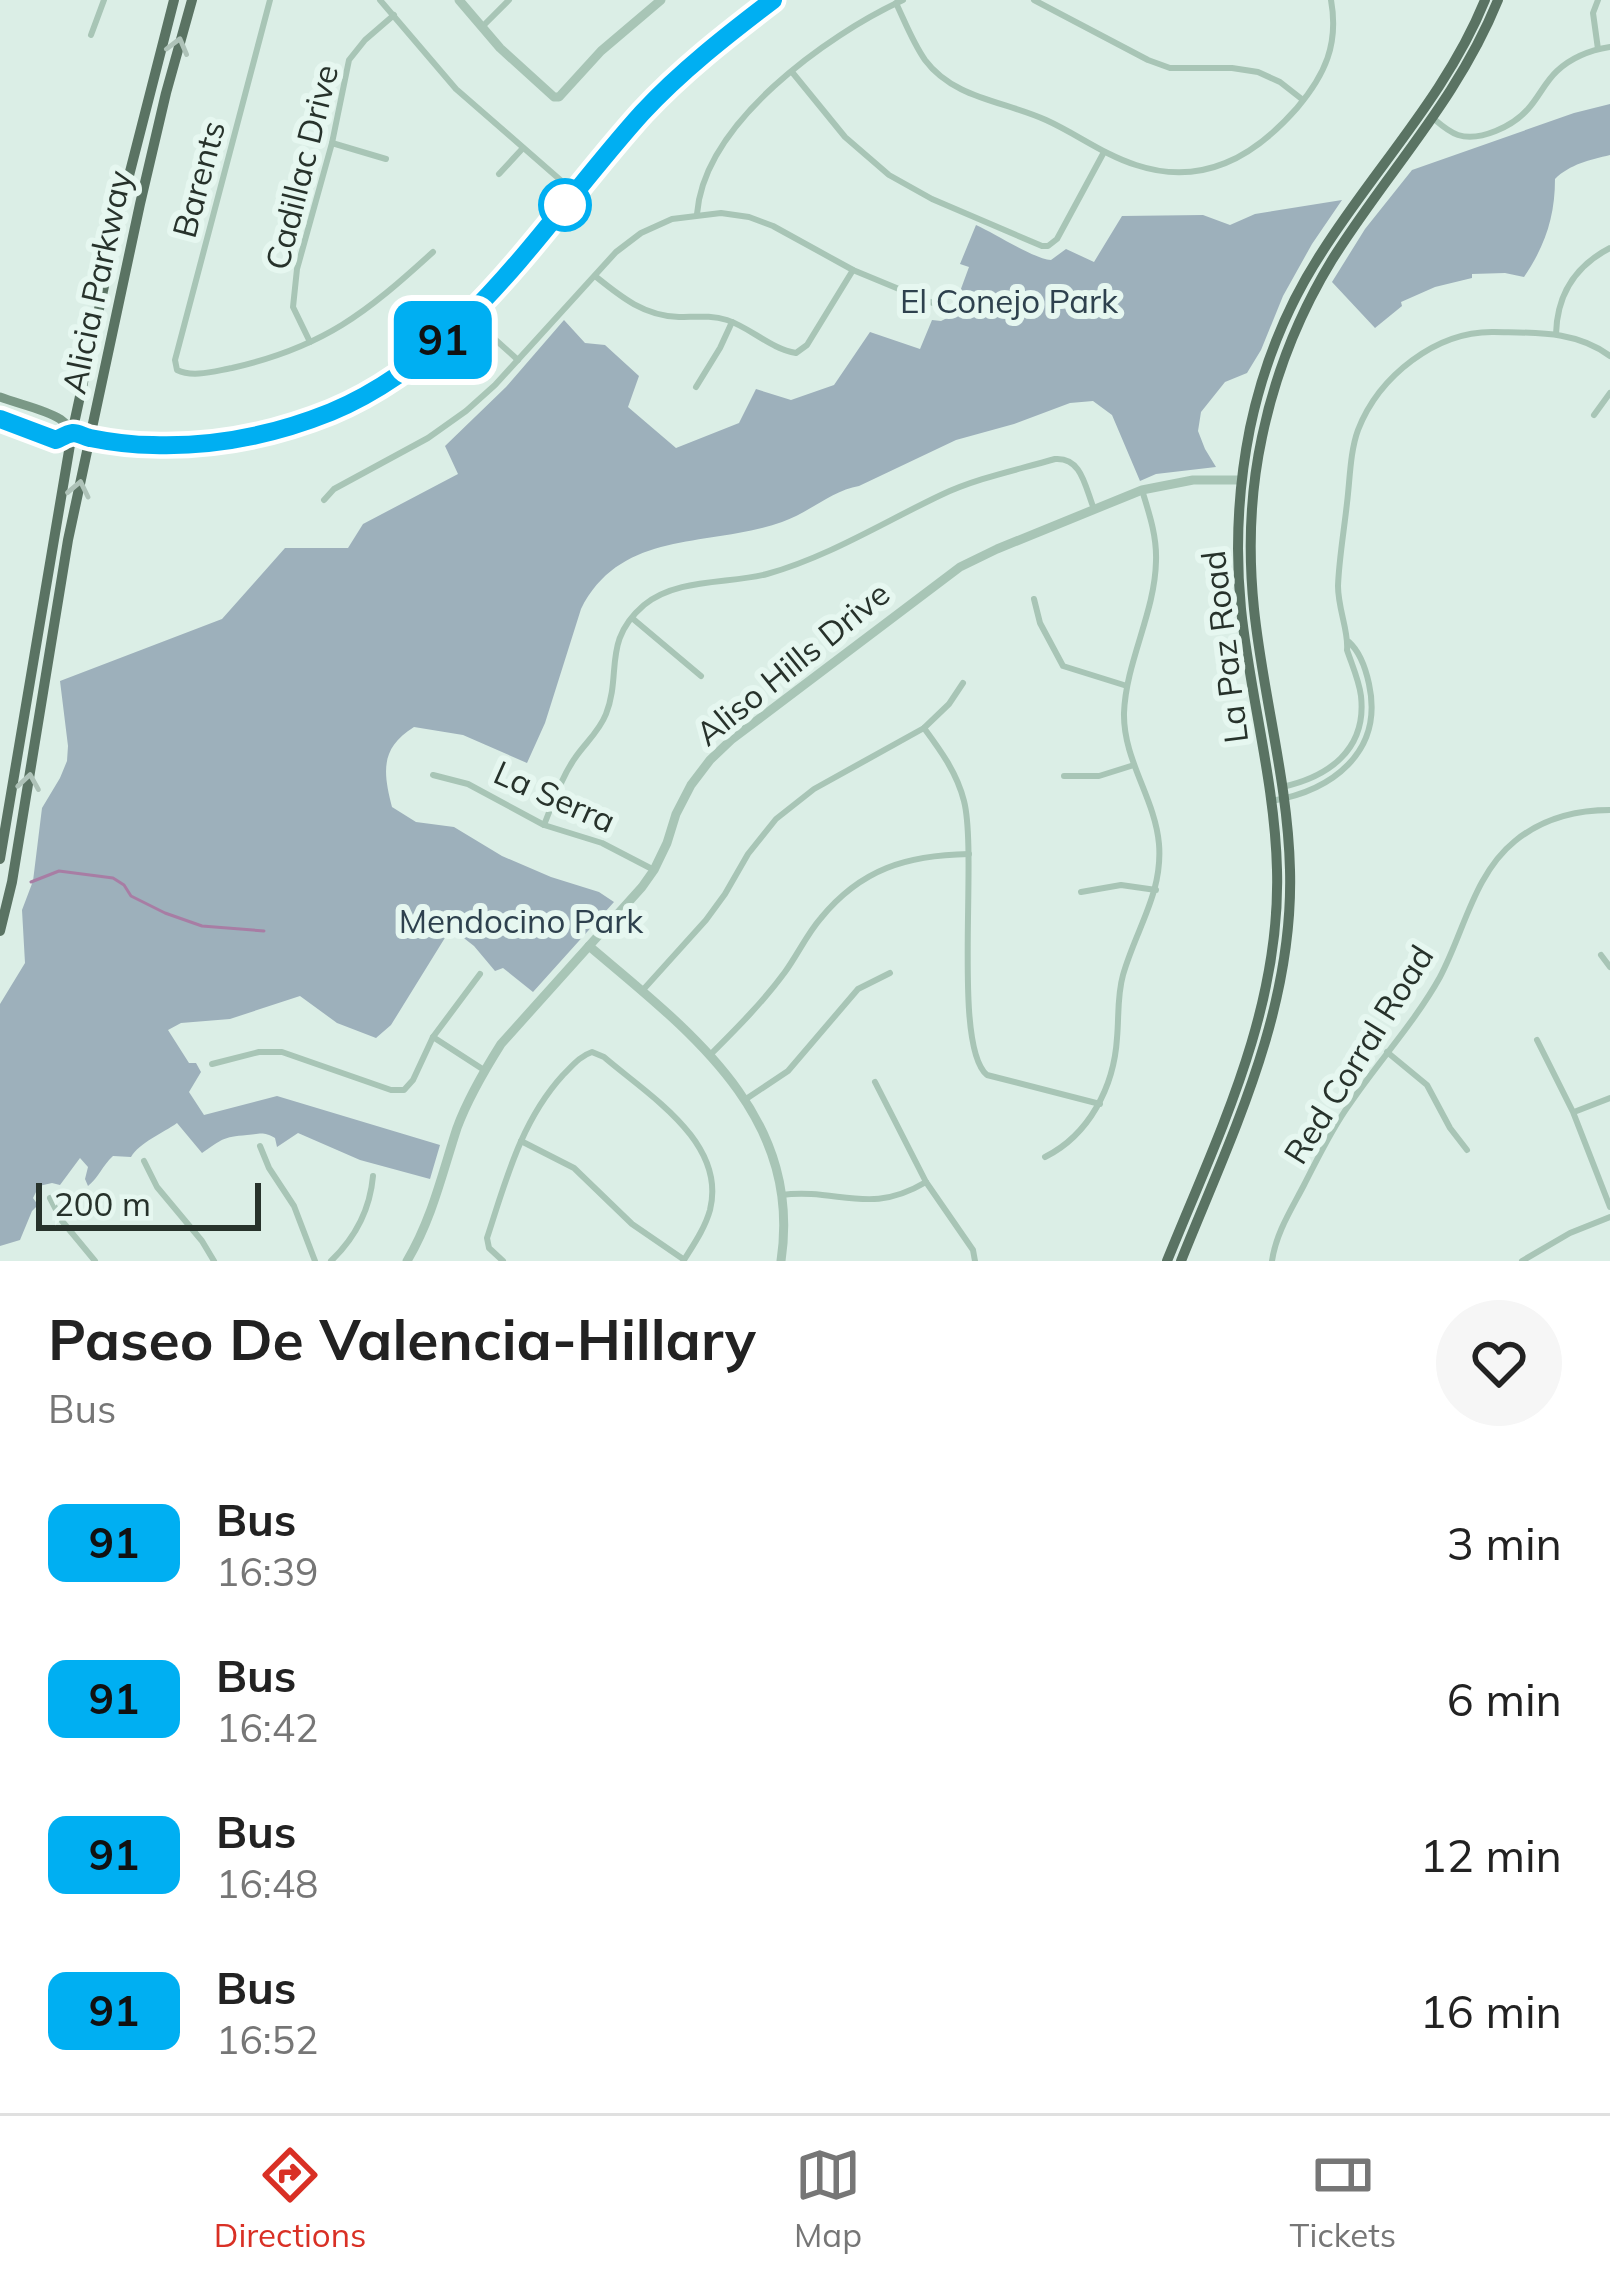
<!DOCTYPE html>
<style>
:root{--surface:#fff;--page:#f6f6f6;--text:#222;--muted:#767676;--line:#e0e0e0;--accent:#d93025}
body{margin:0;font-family:Mulish,sans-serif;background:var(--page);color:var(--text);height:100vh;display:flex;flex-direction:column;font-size:45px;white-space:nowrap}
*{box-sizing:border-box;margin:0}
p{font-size:39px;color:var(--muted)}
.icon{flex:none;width:66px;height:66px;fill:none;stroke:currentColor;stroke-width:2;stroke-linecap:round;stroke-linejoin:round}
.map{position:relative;height:1261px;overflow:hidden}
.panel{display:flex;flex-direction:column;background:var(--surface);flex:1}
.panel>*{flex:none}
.badge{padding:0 24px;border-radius:18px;font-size:42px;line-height:78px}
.scale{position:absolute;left:36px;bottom:30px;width:225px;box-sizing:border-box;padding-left:12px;border:6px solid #27322b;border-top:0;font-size:33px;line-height:42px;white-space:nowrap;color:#27322b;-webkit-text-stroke:9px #e6f7f0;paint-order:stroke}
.map>.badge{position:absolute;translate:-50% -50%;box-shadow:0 0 0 6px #fff}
.round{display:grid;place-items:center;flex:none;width:126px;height:126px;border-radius:63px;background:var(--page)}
.headline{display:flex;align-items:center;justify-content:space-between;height:204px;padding:0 48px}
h1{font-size:57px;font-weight:700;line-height:90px}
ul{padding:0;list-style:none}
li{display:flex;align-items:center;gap:36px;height:156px;padding:0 48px}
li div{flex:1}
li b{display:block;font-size:45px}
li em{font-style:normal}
li .badge{min-width:132px;font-weight:700;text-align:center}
.tabs{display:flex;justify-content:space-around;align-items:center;height:168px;border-top:3px solid var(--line);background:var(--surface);font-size:33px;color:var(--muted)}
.tabs a{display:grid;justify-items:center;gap:6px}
.tabs .on{color:var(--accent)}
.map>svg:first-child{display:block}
.green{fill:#9db0bb}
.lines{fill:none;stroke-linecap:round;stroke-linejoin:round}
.stream{stroke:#a87da4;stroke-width:3}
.minor{stroke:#a8c5b6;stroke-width:6}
.tertiary{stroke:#a8c5b6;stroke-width:9}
.secondary{stroke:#7a9886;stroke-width:9}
.primary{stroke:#5a7363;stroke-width:10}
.oneway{stroke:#aec2b8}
.line-casing{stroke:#fff;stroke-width:27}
.line{stroke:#00aff2;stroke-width:18}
.stop-dot{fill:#fff;stroke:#00aff2;stroke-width:6}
.labels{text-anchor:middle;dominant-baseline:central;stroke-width:12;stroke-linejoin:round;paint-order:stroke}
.street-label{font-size:33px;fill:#27322b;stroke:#e6f7f0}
.park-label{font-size:33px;fill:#2e414e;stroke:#e6f7f0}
</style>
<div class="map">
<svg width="1610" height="1261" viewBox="0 0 1610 1261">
<rect width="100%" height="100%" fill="#dbeee6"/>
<g class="green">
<path d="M1610,104V155C1590,160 1570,164 1555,179C1555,217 1545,246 1524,277L1505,273L1472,274V278L1435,287L1401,302L1402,306L1375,328L1332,282L1365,229L1412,170L1574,113Z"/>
<path d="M1342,200L1312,244L1283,296L1261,350L1247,373L1225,382L1201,412L1198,431L1205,449L1216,467L1156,474L1140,481L1112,415L1093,401L1070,403L1014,424L956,440L859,486C833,490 810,512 782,522C710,548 622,528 581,609L545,723L527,763L463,735L414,727C380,748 383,772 392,807L416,822L454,827L502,856L551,877L599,892L614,902L533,992L503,968L495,971L474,946L451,928L391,1025L376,1038L337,1023L300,996L230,1019L181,1023L168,1030L189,1063H196L201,1072L189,1092L204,1115L277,1096L440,1145L430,1179L360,1160L298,1133L277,1147L275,1138C263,1131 260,1134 247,1135C222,1137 223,1139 202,1153L177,1123C163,1133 139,1143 131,1157L113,1156C102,1166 99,1177 88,1186L85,1179L88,1167L80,1158L60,1185L52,1183L39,1186L33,1198L38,1205L32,1211L20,1240L0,1246V1004L25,963L22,910L33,881L42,808L60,778L67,761L68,746L60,681L222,619L285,548H348L363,524L458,474L445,446L506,387L564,320L585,343L605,345L639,376L628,407L676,448L739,423L756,389L791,400L834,385L870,332L920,349L932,320L941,321L951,316L969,267L960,264L976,225C996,234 1034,259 1051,260L1066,249L1094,262L1122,216L1203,215L1230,225L1255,214Z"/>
</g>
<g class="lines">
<polyline class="stream" points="31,882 59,871 113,878 124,885 131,896 165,913 202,926 264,931"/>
<g class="minor">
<path d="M270,0L175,360L177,370C193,378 215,371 232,368C324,347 366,313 433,252"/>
<polyline points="380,0 456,89 573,191"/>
<polyline points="1034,0 1148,60 1170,68 1232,68 1258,72 1280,82 1303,100"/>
<polyline points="1598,0 1593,13 1598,49"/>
<path d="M896,3C905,22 913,43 925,60C954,99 1005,101 1046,120C1077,134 1104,155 1136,165C1202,187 1254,157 1297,108C1325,75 1339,44 1331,0"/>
<polyline points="482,27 509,0"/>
<polyline points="91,35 104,0"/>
<polyline points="792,72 845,137 889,175 932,199 1042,246 1048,246 1057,239 1104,152"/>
<path d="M1434,119C1441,125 1449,132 1458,135C1480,142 1513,126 1528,109C1539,97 1545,82 1557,71C1572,57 1591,50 1610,47"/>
<polyline points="332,143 386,159"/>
<polyline points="499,174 523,148"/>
<path d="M697,214C704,123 827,35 903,0"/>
<path d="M595,276C621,297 644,316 679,317C696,317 711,315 727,320C751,328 771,349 796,353L807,345L853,270"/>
<polyline points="469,316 518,360"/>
<path d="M1556,334C1557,295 1575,266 1610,248"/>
<polyline points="310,342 293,307 297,269 332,143 349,60 365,40 394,15"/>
<polyline points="696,387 720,348 732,322"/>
<polyline points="1594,415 1610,393"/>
<polyline points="324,500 334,489 428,438 466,411 495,385 616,252 641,233 672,219 721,213 749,217 773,226 853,270 940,306"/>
<polyline points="1034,599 1040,623 1063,666 1127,686"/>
<polyline points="632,618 701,676"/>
<path d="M924,728C941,751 957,773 964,801C978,856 952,1046 987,1075L1100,1104"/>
<polyline points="433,775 468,784 544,825 602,843 654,870"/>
<polyline points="1064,776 1099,776 1134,765"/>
<path d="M1282,787C1328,777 1367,750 1361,696C1359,680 1352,665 1347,650C1349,632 1338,609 1338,586C1339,559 1344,531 1347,503C1350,479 1350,452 1358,430C1379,376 1436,331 1494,332C1535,333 1575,330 1610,356"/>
<path d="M1271,801C1331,791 1384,753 1369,684C1366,670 1360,652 1349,642"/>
<path d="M544,825C553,803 561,778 575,758C585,743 599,732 606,714C622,673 602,641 644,605C677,578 728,584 767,574C828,557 884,522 941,495C977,478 1017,470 1055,459C1082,457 1085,487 1094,509"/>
<polyline points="1081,892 1121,885 1156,890"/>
<polyline points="1601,955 1610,967"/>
<polyline points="642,991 706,920 725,894 748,854 776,819 814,789 924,728 949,704 963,683"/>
<polyline points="433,1037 484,1070"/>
<polyline points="1537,1040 1573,1112 1610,1207"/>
<polyline points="1387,1052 1427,1085 1450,1128 1467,1150"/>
<path d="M710,1055C737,1028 763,1002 785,972C798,954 807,934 821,918C861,869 907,855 969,854"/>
<polyline points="212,1064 259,1052 282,1052 391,1090 404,1090 413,1080 433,1037 480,974"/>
<polyline points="875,1082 926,1182 973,1250 975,1261"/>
<polyline points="746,1099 788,1071 858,989 890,973"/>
<polyline points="1574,1112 1610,1098"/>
<polyline points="521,1141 574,1168 632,1224 683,1259"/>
<polyline points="260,1146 269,1168 294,1206 315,1261"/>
<path d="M1045,1157C1089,1135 1114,1087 1117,1038C1119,1017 1117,996 1123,975C1136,929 1163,893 1159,844C1155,798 1123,760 1124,713C1126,661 1155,613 1156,561C1157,536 1149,513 1142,490"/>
<polyline points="144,1161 157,1187 202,1241 214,1261"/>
<path d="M781,1195C840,1188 869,1216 926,1182"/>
<polyline points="50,1198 62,1221 95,1261"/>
<path d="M331,1261C356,1237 370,1210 373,1176"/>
<path d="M503,1261L489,1248L487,1238C506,1180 521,1121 563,1075C573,1065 580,1056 592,1052L604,1057C648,1095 727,1142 710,1210C705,1228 694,1244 684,1260"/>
<path d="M1272,1261C1276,1233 1291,1210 1304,1185C1318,1158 1331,1130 1349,1105C1378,1062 1415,1022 1440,977C1464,932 1474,874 1515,841C1542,819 1576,810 1610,810"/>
<polyline points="1522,1261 1570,1233 1610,1217"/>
</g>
<g class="tertiary">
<polyline points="459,0 500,48 554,97 559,97 601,51 661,0"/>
<path d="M589,946C688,1030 803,1114 781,1261"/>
<path d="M407,1261C432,1219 442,1174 457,1128C468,1098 484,1071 501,1044L642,887L654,870L667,843L676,814L691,785L710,760L731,740L960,567L997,549L1142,490L1193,480H1241"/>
</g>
<g class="secondary">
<path d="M0,397C18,404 44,409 60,419C74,429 68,433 89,438C138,447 186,447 234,439C439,406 515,252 642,113C681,71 727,35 773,0"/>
<polyline points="0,419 56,440 72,433"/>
</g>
<g class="primary">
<polyline points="0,859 72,433 123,199 174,0"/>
<polyline points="0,931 12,882 68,540 140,204 166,93 192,0"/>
<path d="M1167,1261C1218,1135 1281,1010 1277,870C1275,782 1250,696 1241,609C1235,548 1238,488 1250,428C1263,366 1288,304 1322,252C1376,167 1447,94 1485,0"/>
<path d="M1181,1261C1232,1134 1294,1010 1290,870C1288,782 1263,696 1254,609C1248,551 1250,493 1262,437C1275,375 1299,314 1332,260C1388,171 1458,99 1498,0"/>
</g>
</g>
<defs><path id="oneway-chevron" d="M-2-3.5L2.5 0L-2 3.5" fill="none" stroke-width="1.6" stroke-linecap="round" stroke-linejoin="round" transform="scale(3)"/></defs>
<g class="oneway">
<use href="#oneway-chevron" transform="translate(178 46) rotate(-75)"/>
<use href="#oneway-chevron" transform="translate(79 489) rotate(-78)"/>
<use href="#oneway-chevron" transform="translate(29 782) rotate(-81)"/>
</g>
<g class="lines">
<g class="line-casing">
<path id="line" d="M0,419L56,440C61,438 66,434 73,433C79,433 84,437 90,438C110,442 133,445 153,445C214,447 274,435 331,412C466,356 547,218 642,113C681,71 727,35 773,0"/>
</g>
<use href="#line" class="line"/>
</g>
<circle class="stop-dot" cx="565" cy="205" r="24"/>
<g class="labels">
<g class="street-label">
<text transform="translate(301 167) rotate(-76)">Cadillac Drive</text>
<text transform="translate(198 179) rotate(-75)">Barents</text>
<text transform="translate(96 282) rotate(-78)">Alicia Parkway</text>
<text transform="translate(1224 647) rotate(-97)">La Paz Road</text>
<text transform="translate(792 663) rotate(-39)">Aliso Hills Drive</text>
<text transform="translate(555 796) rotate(24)">La Serra</text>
<text transform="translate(1358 1054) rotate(-58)">Red Corral Road</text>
</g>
<g class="park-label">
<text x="1009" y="300">El Conejo Park</text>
<text x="521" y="920">Mendocino Park</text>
</g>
</g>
</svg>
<div class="scale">200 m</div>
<b class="badge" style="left:443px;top:340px;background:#00aff2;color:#111">91</b>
</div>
<section class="panel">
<div class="headline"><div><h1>Paseo De Valencia-Hillary</h1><p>Bus</p></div><a class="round"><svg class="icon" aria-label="heart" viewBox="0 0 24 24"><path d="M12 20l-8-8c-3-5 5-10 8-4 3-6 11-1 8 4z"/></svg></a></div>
<ul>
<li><span class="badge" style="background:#00aff2;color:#111">91</span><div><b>Bus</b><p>16:39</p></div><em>3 min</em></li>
<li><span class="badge" style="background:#00aff2;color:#111">91</span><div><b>Bus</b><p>16:42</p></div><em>6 min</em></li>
<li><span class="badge" style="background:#00aff2;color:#111">91</span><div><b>Bus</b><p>16:48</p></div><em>12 min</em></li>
<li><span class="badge" style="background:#00aff2;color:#111">91</span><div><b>Bus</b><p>16:52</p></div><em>16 min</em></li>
</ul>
</section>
<nav class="tabs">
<a class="on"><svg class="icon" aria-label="directions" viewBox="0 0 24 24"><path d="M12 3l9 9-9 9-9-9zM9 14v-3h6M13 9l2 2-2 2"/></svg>Directions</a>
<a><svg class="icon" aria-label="map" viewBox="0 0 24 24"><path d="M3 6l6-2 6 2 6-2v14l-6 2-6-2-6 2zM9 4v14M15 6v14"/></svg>Map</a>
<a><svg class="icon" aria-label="tickets" viewBox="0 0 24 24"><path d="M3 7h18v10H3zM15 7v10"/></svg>Tickets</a>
</nav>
